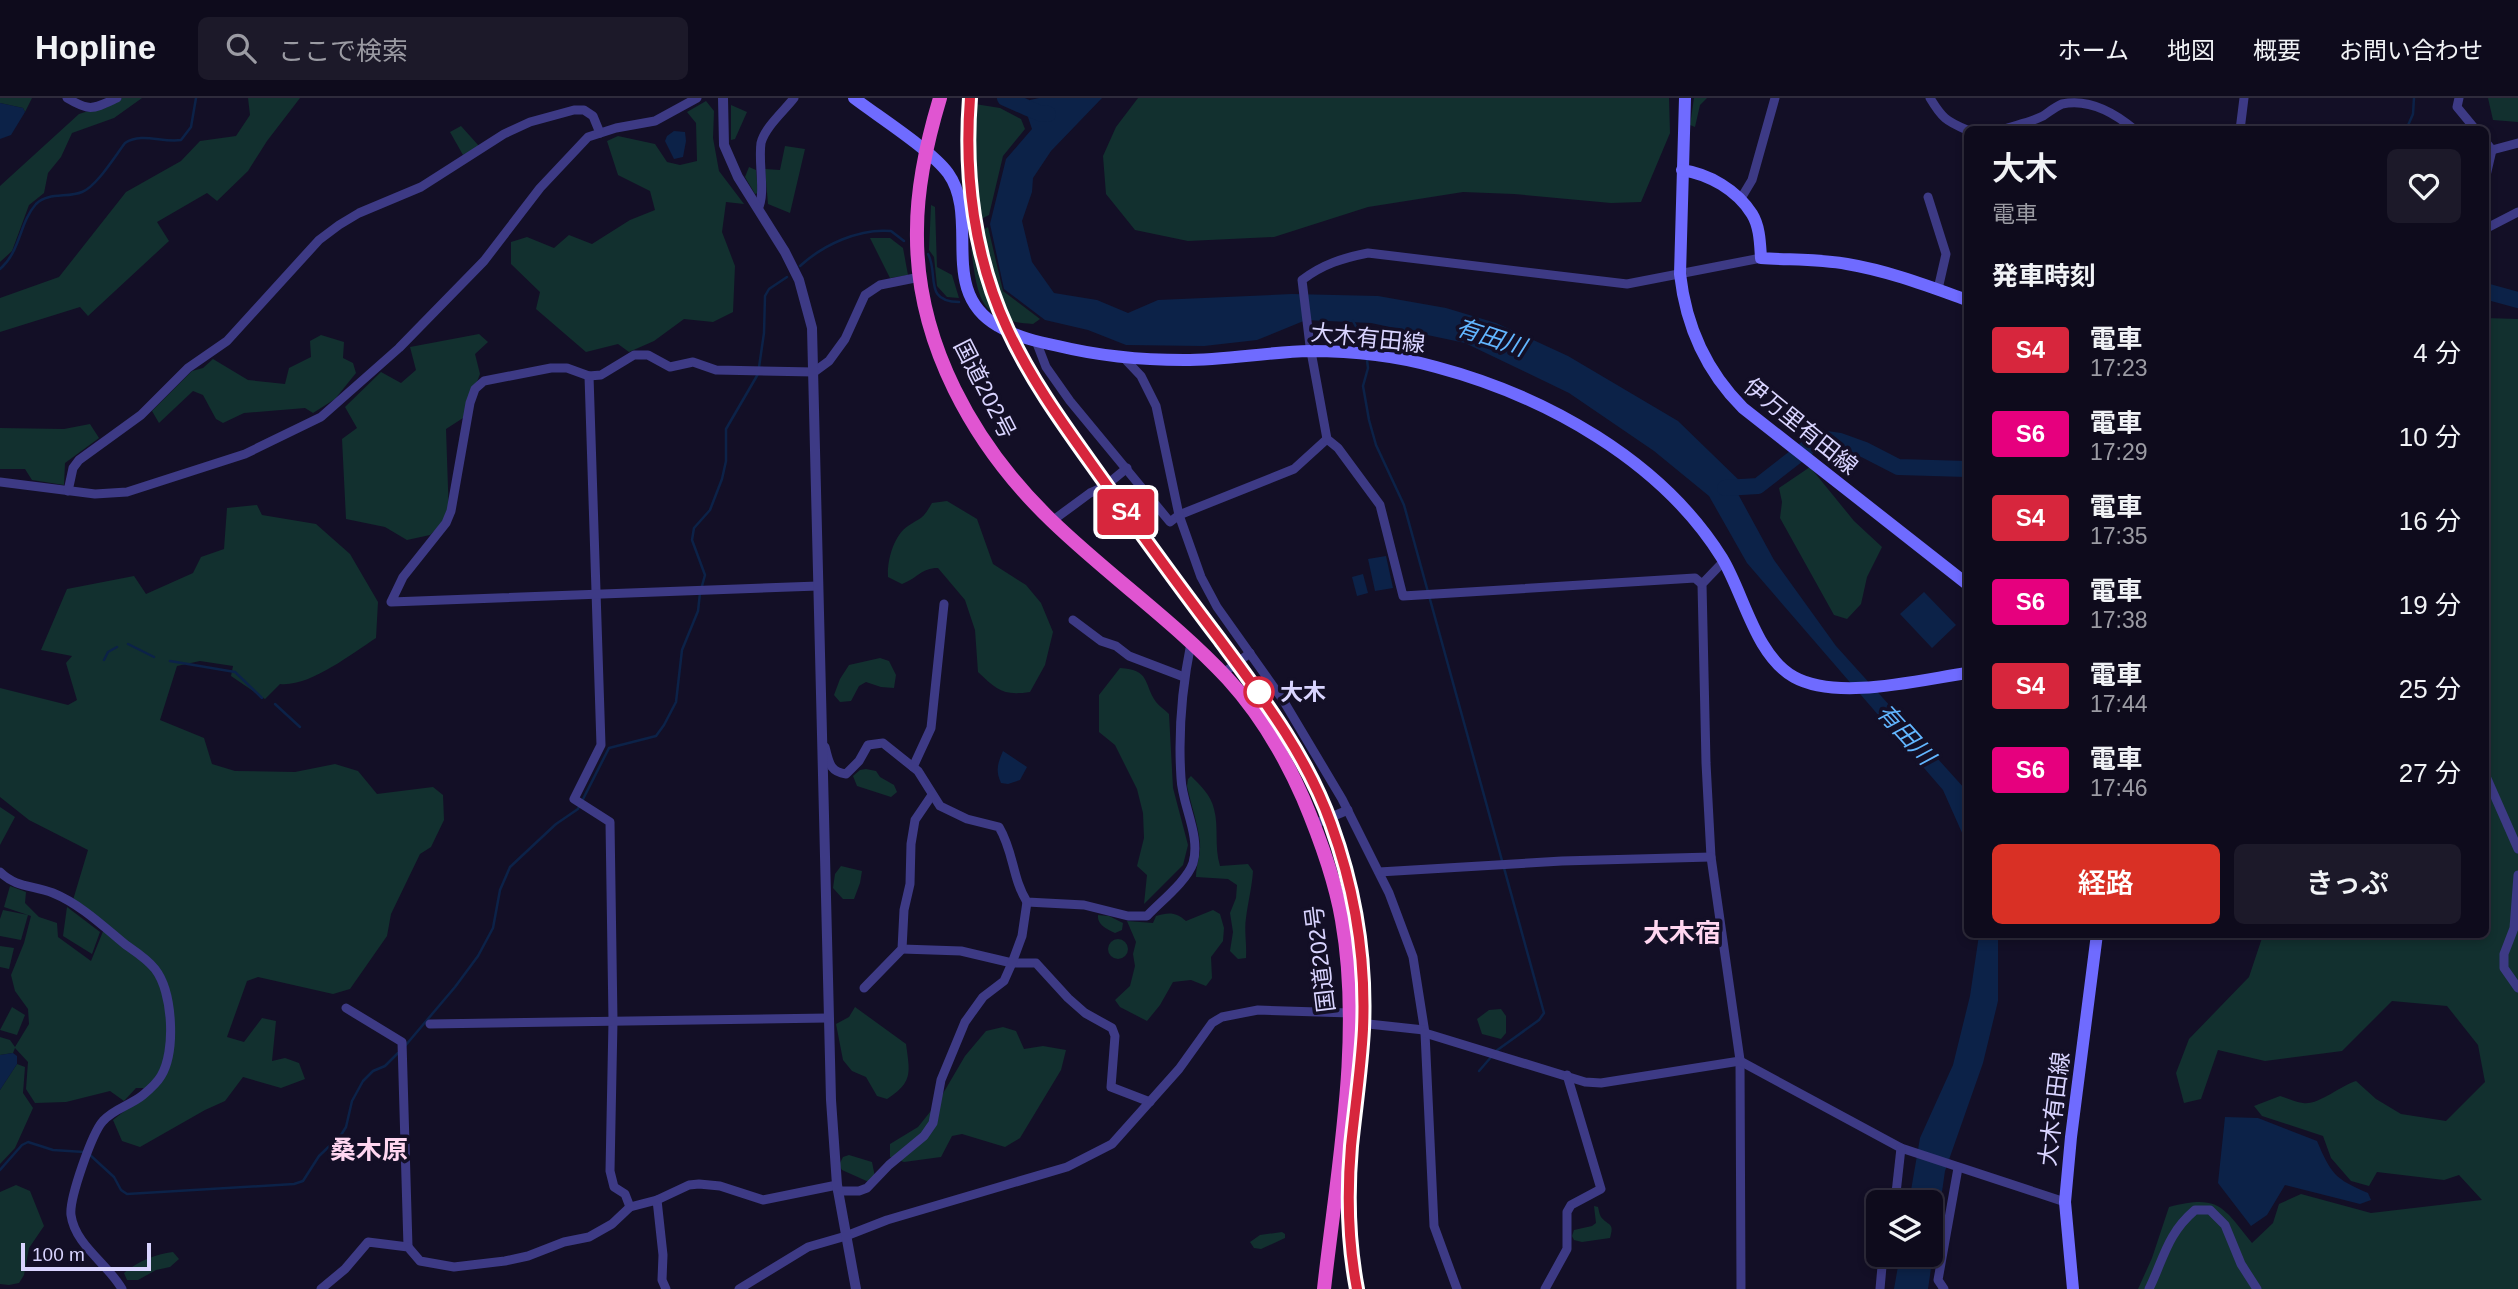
<!DOCTYPE html>
<html lang="ja">
<meta charset="utf-8">
<style>
:root{--surface:#0e0b1c;--page:#1c1929;--text:#f1f3f6;--muted:#9b9ba3;--line:#2e2b3b;--accent:#d93025}
body{margin:0;font-family:Helvetica,"Noto Sans JP",sans-serif;background:var(--page);color:var(--text);height:100vh;display:flex;flex-direction:column;font-size:26px;white-space:nowrap}
*{box-sizing:border-box;margin:0}
p{font-size:23px;color:var(--muted)}
.icon{flex:none;width:38px;height:38px;fill:none;stroke:currentColor;stroke-width:2;stroke-linecap:round;stroke-linejoin:round}
.map{position:relative;flex:1;overflow:hidden}
.panel{position:absolute;left:1964px;top:28px;width:525px;height:812px;display:flex;flex-direction:column;background:var(--surface);border-radius:10px;box-shadow:0 4px 10px #0003,0 0 0 2px var(--line)}
.panel>*{flex:none}
.badge{padding:0 14px;border-radius:5px;font-size:24px;line-height:46px}
.tools{position:absolute;left:1866px;top:1092px;display:grid;gap:14px}
.tools a{display:grid;place-items:center;width:77px;height:77px;border-radius:10px;background:var(--surface);box-shadow:0 4px 10px #0003,0 0 0 2px var(--line);font-size:35px}
.scale{position:absolute;left:21px;bottom:18px;width:130px;box-sizing:border-box;padding-left:7px;border:4px solid #d9d4ff;border-top:0;font-size:19px;line-height:24px;white-space:nowrap;color:#d9d4ff;-webkit-text-stroke:5px #130f26;paint-order:stroke}
.map>.badge{position:absolute;translate:-50% -50%;box-shadow:0 0 0 4px #fff}
h2{padding:0 28px;font-size:26px;line-height:63px}
.round{display:grid;place-items:center;flex:none;width:74px;height:74px;border-radius:10px;background:var(--page)}
.headline{display:flex;align-items:center;justify-content:space-between;height:119px;padding:0 28px}
h1{font-size:33px;font-weight:600;line-height:52px}
.cta{display:flex;gap:14px;margin-top:auto;padding:14px 28px}
.cta a{flex:1;height:80px;border-radius:10px;background:var(--accent);color:#fff;font-size:28px;font-weight:600;line-height:80px;text-align:center}
.cta a+a{background:var(--page);color:var(--text)}
ul{padding:0;list-style:none}
li{display:flex;align-items:center;gap:21px;height:84px;padding:0 28px}
li div{flex:1}
li b{display:block;font-size:26px}
li em{font-style:normal}
li .badge{min-width:77px;font-weight:700;text-align:center}
header{display:flex;align-items:center;gap:42px;box-sizing:border-box;height:98px;padding:0 35px;background:var(--surface);border-bottom:2px solid var(--line)}
header strong{font-size:33px}
nav{display:flex;gap:38px;margin-inline-start:auto;font-size:24px}
.search{width:490px;height:63px;background:var(--page);display:flex;align-items:center;gap:18px;box-sizing:border-box;padding:0 24px;border-radius:10px;color:var(--muted);font-size:26px}
.map>svg:first-child{display:block}
.green{fill:#12302f}
.water{fill:#0c2248}
.lines{fill:none;stroke-linecap:round;stroke-linejoin:round}
.stream{stroke:#0c2248;stroke-width:2.5}
.river{stroke:#0c2248;stroke-width:16}
.minor{stroke:#3d3a85;stroke-width:9}
.tertiary{stroke:#3d3a85;stroke-width:10}
.secondary{stroke:#6f6bff;stroke-width:12}
.trunk{stroke:#e055d1;stroke-width:14}
.rail{stroke:#00e5ff;stroke-width:2.5;stroke-dasharray:10 9;stroke-linecap:butt}
.line-casing{stroke:#fff;stroke-width:16}
.line{stroke:#d7263d;stroke-width:10}
.stop-dot{fill:#fff;stroke:#d7263d;stroke-width:3.5}
.labels{text-anchor:middle;dominant-baseline:central;stroke-width:7;stroke-linejoin:round;paint-order:stroke}
.street-label{font-size:23px;fill:#d9d4ff;stroke:#130f26}
.stop-label{font-size:23px;font-weight:bold;fill:#d9d4ff;stroke:#130f26;text-anchor:start}
.water-label{font-size:24px;font-style:italic;fill:#62b6ff;stroke:#130f26}
.quarter-label{font-size:26px;font-weight:bold;fill:#ffd6f0;stroke:#130f26}
</style>
<header>
<strong>Hopline</strong>
<div class="search"><svg class="icon" aria-label="search" viewBox="0 0 24 24"><circle cx="10" cy="10" r="6"/><path d="M15 15l6 6"/></svg>ここで検索</div>
<nav><a>ホーム</a><a>地図</a><a>概要</a><a>お問い合わせ</a></nav>
</header>
<div class="map">
<svg width="2518" height="1191" viewBox="0 0 2518 1191">
<rect width="100%" height="100%" fill="#130f26"/>
<g class="green">
<polygon points="0,0 32,0 25,14 23,10 0,5"/>
<polygon points="122,0 142,0 114,20 72,35 61,59 48,75 44,95 29,107 12,153 0,164 0,88 79,16 119,3"/>
<polygon points="248,0 300,0 267,43 248,73 217,103 207,95 157,124 169,143 88,218 80,209 0,234 0,200 59,179 126,94 181,63 200,43 236,38 250,17"/>
<polygon points="1138,0 1669,0 1670,35 1641,104 1611,105 1514,96 1463,94 1368,109 1274,139 1188,143 1135,132 1106,96 1103,58 1116,29"/>
<polygon points="1694,0 1707,0 1700,7 1695,29 1690,27"/>
<polygon points="2488,0 2518,0 2518,24 2493,22"/>
<polygon points="706,3 714,13 713,40 719,73 744,106 726,104 722,134 735,168 733,214 713,224 684,221 654,243 629,254 618,246 586,254 536,211 540,194 511,166 511,144 527,139 554,150 569,137 592,146 630,122 655,112 650,93 618,77 607,43 618,38 655,46 667,64 680,67 697,63 696,25 687,14"/>
<polygon points="975,6 1000,10 1021,21 1025,31 1003,58 989,117 981,121 974,66"/>
<polygon points="731,7 747,14 735,41 731,42"/>
<polygon points="461,28 479,48 463,57 450,34"/>
<polygon points="785,48 805,51 790,115 768,106 765,71 780,72"/>
<polygon points="749,69 756,72 758,95 755,96 745,79"/>
<polygon points="931,107 935,109 937,169 952,177 959,200 947,199 937,188 934,159 929,152"/>
<path d="M988,129L1003,193L1040,221L1033,226C978,223 978,199 971,151L976,147L995,214L1004,212L981,133Z"/>
<polygon points="870,140 890,140 903,150 908,177 890,180"/>
<path d="M2485,220L2518,221V1191H2138L2152,1160L2169,1109C2219,1096 2223,1109 2252,1145L2273,1125L2279,1106L2301,1096L2371,1115L2482,1102L2459,1077L2444,1082L2377,1074L2369,1088L2351,1083L2331,1060L2323,1038L2262,1018L2254,1008L2280,998C2287,1000 2295,1004 2303,1005C2317,1008 2340,988 2356,983L2376,1001L2401,1016L2446,1023L2485,984L2478,947L2447,908L2392,903L2342,953L2265,963L2218,952L2201,1001L2184,1005L2176,975L2189,941L2249,879L2263,837L2485,836Z"/>
<polygon points="479,236 488,244 475,256 480,276 463,320 446,331 449,419 430,437 407,442 385,429 346,421 342,341 357,330 345,309 381,274 401,285 416,272 410,249"/>
<polygon points="321,237 344,244 343,260 353,265 356,275 335,301 313,315 305,310 244,315 223,325 216,321 203,297 193,293 159,325 152,313 192,273 203,270 213,261 248,282 285,286 289,270 311,259 310,243"/>
<polygon points="90,326 99,340 65,365 64,387 32,382 25,371 0,371 0,330 64,331"/>
<polygon points="1810,369 1854,423 1882,449 1867,479 1861,506 1847,521 1834,517 1780,420 1782,404 1779,390"/>
<path d="M947,403L977,421L993,466L1026,487L1041,505L1053,534L1045,567L1030,594C1003,598 997,592 978,574L975,532L965,502L938,470C921,470 918,480 902,486L888,479C887,462 894,437 908,428C923,418 922,422 932,405Z"/>
<path d="M257,407L262,417L316,426L350,456L378,504L376,540C351,556 310,589 280,586L265,601L231,578L233,568L200,563L177,568L160,622L204,640L212,666L235,673L295,674L335,666L358,673L377,696L433,689L443,697L444,722L431,749L420,756L391,816L387,838L350,891L333,896L258,879L247,883L227,939L244,944L262,920L276,923L272,963L285,960L299,965L305,981L281,990L243,979L225,1003L205,1012L140,1049L122,1043L113,1022L146,996L143,990H136L124,1003L110,993L66,1004L35,1005L26,991L28,964L15,950L13,955L0,957V939L10,942L15,949L29,926L28,911L15,893L11,877L24,845L31,818L28,817L21,842L0,838V821L3,812L28,817L4,809L10,788L26,794L25,805L39,819L57,825L58,839L91,863L106,826L73,802L88,752L29,722L0,699V590L68,607L77,602L66,565L72,558L41,552L67,491L134,478L146,496L193,475L201,459L224,451L227,410Z"/>
<polygon points="880,560 889,563 896,577 894,590 881,589 866,584 859,588 851,603 840,604 834,597 840,581 849,567"/>
<path d="M1120,570C1151,572 1143,585 1156,604C1159,608 1165,612 1169,616L1173,690L1188,747L1183,767L1144,806L1147,777L1137,768L1144,740L1143,715L1137,691L1115,647L1099,634V597Z"/>
<polygon points="866,671 876,673 880,679 894,687 897,694 891,699 857,688 853,678 860,672"/>
<path d="M1191,678C1200,687 1211,697 1214,711C1219,729 1214,748 1220,768L1248,766L1253,773C1252,789 1248,804 1246,820C1244,832 1247,847 1246,860L1238,861L1230,853L1233,834L1230,815L1236,800L1237,787L1228,781L1196,779C1196,767 1201,757 1200,745C1198,726 1191,707 1187,688L1188,681Z"/>
<polygon points="0,709 15,719 0,747"/>
<polygon points="841,768 862,773 860,785 854,801 843,801 833,790 835,776"/>
<polygon points="67,809 100,834 92,856 63,838"/>
<path d="M1213,812L1220,816L1224,830L1223,843L1211,859L1212,880L1206,888L1191,882L1173,884L1160,907L1147,923L1120,909L1115,902L1130,888L1135,868L1133,856L1136,844L1127,823L1153,825L1156,818C1169,814 1176,814 1186,823Z"/>
<path d="M1098,817L1109,818L1123,825L1122,832L1115,835C1107,831 1097,827 1098,817Z"/>
<circle cx="1118" cy="851" r="10"/>
<polygon points="0,848 14,850 9,871 0,869"/>
<polygon points="12,909 25,917 17,937 0,932"/>
<path d="M855,909L906,946C910,975 913,984 887,1001L877,998L866,979L852,973L843,962L836,926L849,919Z"/>
<polygon points="1501,911 1506,918 1506,935 1501,941 1482,936 1477,921 1489,912"/>
<polygon points="1003,929 1016,933 1024,951 1043,948 1066,952 1061,972 1020,1040 1005,1049 962,1036 952,1038 941,1059 904,1064 890,1059 890,1046 918,1029 938,1004 965,958 986,933"/>
<polygon points="17,966 25,969 23,995 33,1010 15,1050 0,1066 0,992"/>
<polygon points="849,1057 872,1064 875,1079 871,1085 842,1072 839,1067 843,1059"/>
<polygon points="16,1087 30,1093 44,1128 29,1150 24,1177 19,1185 9,1187 0,1186 0,1094"/>
<path d="M1594,1108L1598,1109C1599,1112 1599,1116 1601,1119C1608,1128 1615,1124 1610,1140L1582,1144L1574,1142L1572,1138L1574,1132L1592,1128L1596,1125Z"/>
<polygon points="1282,1134 1285,1136 1285,1140 1261,1151 1254,1150 1250,1144 1260,1137"/>
<path d="M173,1154L179,1161L170,1169L156,1172L138,1182H127L124,1175C137,1164 155,1156 173,1154Z"/>
</g>
<g class="water">
<polygon points="1039,0 1102,0 1051,53 1033,80 1032,94 1022,123 1032,164 1054,195 1097,202 1128,215 1158,202 1292,196 1378,198 1446,210 1496,225 1568,258 1678,323 1745,388 1738,396 1774,462 1836,548 1965,691 1967,695 1967,755 1963,737 1943,692 1747,465 1709,398 1654,353 1569,295 1465,245 1371,225 1306,222 1257,242 1204,248 1126,247 1088,232 1045,222 1004,191 990,126 1006,61 1032,31 1027,16 1030,2"/>
<polygon points="0,5 23,10 25,14 11,37 0,41"/>
<polygon points="674,33 685,34 686,43 683,59 674,61 665,43 667,38"/>
<polygon points="1386,458 1393,490 1375,493 1368,461"/>
<polygon points="1363,476 1368,495 1357,498 1352,479"/>
<polygon points="1924,494 1956,527 1932,550 1900,516"/>
<path d="M1003,653L1027,669L1020,682L1008,686L1001,685C995,672 998,665 1003,653Z"/>
<polygon points="1979,837 1998,837 1998,903 1983,965 1945,1073 1928,1191 1894,1191 1900,1157 1930,1157 1930,1104 1909,1104 1920,1040 1953,967 1970,898"/>
<polygon points="13,955 17,958 17,966 0,992 0,957"/>
<path d="M2225,1019L2258,1020L2317,1043C2331,1076 2335,1081 2368,1095L2371,1102L2360,1106L2285,1087L2267,1117L2251,1128L2218,1085Z"/>
</g>
<g class="lines">
<g class="stream">
<polyline points="2406,32 2413,16 2414,0"/>
<path d="M928,156C939,176 923,204 959,204"/>
<path d="M800,168C823,147 859,130 891,133L904,143"/>
<path d="M0,171C21,153 19,125 36,106C48,94 68,100 82,94C97,88 115,58 125,45C142,34 162,45 181,42L191,29L196,0"/>
<polyline points="1353,223 1363,242 1365,252"/>
<polyline points="1367,262 1368,270 1363,288 1369,322 1376,347 1404,407 1544,915 1539,922 1496,953"/>
<polyline points="702,488 705,477 692,442 694,430 710,412 722,381 726,363 726,331 758,276 764,235 765,198 769,191 787,179"/>
<polyline points="128,546 154,559"/>
<polyline points="104,562 108,554 117,549"/>
<polyline points="170,563 235,574 262,600"/>
<polyline points="275,606 300,629"/>
<polyline points="405,948 455,889 478,858 493,830 500,792 510,769 556,726 578,711 609,650 656,638 664,627 676,604 682,552 698,513 700,495"/>
<polyline points="1479,973 1492,958"/>
<polyline points="90,1057 114,1079 121,1092 127,1096 294,1086 303,1083 319,1058 341,1037 346,1029 352,1003 363,983 373,973 385,968 398,955"/>
<polyline points="0,1072 22,1047 28,1044 53,1052 84,1054"/>
</g>
<g class="river">
<polyline points="1005,0 1039,15 1048,16"/>
<polyline points="2485,193 2518,202"/>
<polyline points="1725,390 1758,388 1812,346 1826,341 1840,343 1865,352 1898,369 1967,371"/>
</g>
<g class="minor">
<path d="M67,0C90,14 93,11 117,0"/>
<path d="M1930,0C1942,20 1946,23 1967,32"/>
<polyline points="2459,0 2457,9 2476,32"/>
<path d="M2001,32C2015,27 2029,25 2043,18C2049,14 2055,9 2062,6C2090,0 2115,15 2135,32"/>
<polyline points="2240,32 2244,0"/>
<polyline points="2485,43 2492,52 2485,82"/>
<polyline points="2492,52 2518,45"/>
<polyline points="1928,99 1946,156 1938,191"/>
<polyline points="1740,102 1752,82 1775,0"/>
<path d="M758,111C766,96 758,65 761,45C765,29 784,13 794,0"/>
<polyline points="2485,131 2518,114"/>
<polyline points="1036,243 1046,269 1070,303 1170,424 1179,417 1294,371 1327,341"/>
<polyline points="1123,259 1141,278 1156,308 1179,417 1201,479 1217,509 1283,602 1342,701 1389,795 1413,859 1425,935 1434,1128 1457,1191"/>
<polyline points="589,278 601,647 574,701 610,724 613,923 610,1073 614,1089 625,1096 630,1109"/>
<polyline points="0,384 95,396 127,394 245,356 321,319 399,250 484,163 540,90 588,39 616,30 655,23 697,0"/>
<polyline points="68,393 73,370 79,362 141,317 188,270 227,243 319,142 339,127 359,115 421,89 504,36 530,24 574,12 584,12 593,18 600,35"/>
<polyline points="1052,423 1090,395 1104,389 1127,370"/>
<polyline points="1724,463 1702,486 1706,665 1711,759 1740,962 1741,1191"/>
<path d="M1702,486L1695,480L1403,498L1380,407L1338,350L1327,341L1310,248L1302,182C1323,166 1343,160 1368,155L1627,186L1761,160"/>
<polyline points="818,488 391,504 403,479 446,425 451,413 470,305 475,291 484,283 551,270 567,270 589,278 601,277 634,257 648,257 670,269 693,264 716,272 814,274 829,263 845,241 865,197 880,187 920,179"/>
<polyline points="1073,522 1101,543 1116,548 1129,558 1184,579"/>
<polyline points="1222,576 1250,555"/>
<path d="M825,649C829,663 829,674 846,676L859,663L868,647L883,645L918,673L940,708L967,721L999,729C1014,754 1012,780 1027,804L1084,807L1128,818H1147C1160,804 1187,783 1193,765C1201,738 1182,707 1181,680C1178,634 1182,589 1191,545"/>
<polyline points="913,669 931,630 944,506"/>
<polyline points="2485,676 2518,751"/>
<polyline points="1312,727 1348,712"/>
<path d="M0,774C16,790 33,787 53,795C80,806 103,828 126,847C136,854 147,861 155,871C173,894 176,953 161,978C157,985 149,992 143,997C131,1007 113,1011 103,1023C92,1035 69,1101 71,1117C75,1147 108,1166 122,1191"/>
<polyline points="1379,774 1562,763 1711,759"/>
<polyline points="2518,777 2514,830 2504,856 2504,870 2518,890"/>
<polyline points="902,851 961,853 1012,865 1036,865 1068,900 1085,915 1112,930 1115,938 1111,989 1150,1004"/>
<polyline points="864,890 902,851 904,812 910,786 911,746 915,722 932,697"/>
<polyline points="346,910 402,944 408,1149"/>
<polyline points="1350,924 1424,932"/>
<polyline points="430,926 828,920"/>
<polyline points="1425,935 1585,984 1601,985 1740,963 1901,1050 2065,1104"/>
<polyline points="838,1093 859,1093 867,1090 889,1067 924,1038 933,1025 941,982 965,924 983,899 1004,883 1012,865 1022,838 1027,804"/>
<polyline points="657,1102 689,1087 699,1086 720,1088 763,1102 837,1087"/>
<polyline points="1895,1104 1901,1050"/>
<polyline points="321,1191 345,1171 368,1144 408,1149 420,1163 454,1169 505,1163 528,1158 564,1144 589,1139 612,1126 630,1109 657,1102 663,1157 662,1182 666,1191"/>
<polyline points="739,1191 808,1149 846,1138 887,1122 1067,1069 1112,1046 1179,971 1212,925 1222,919 1258,912 1350,915"/>
<polyline points="1545,1191 1567,1151 1567,1114 1571,1107 1601,1091 1567,977"/>
<polyline points="1880,1191 1883,1157"/>
<polyline points="1944,1191 1938,1182 1958,1070"/>
<path d="M2149,1191C2164,1160 2167,1136 2195,1112H2210L2225,1127L2241,1166L2257,1191"/>
</g>
<polyline class="tertiary" points="723,0 724,47 738,79 785,154 799,182 812,230 831,1002 837,1087 856,1191"/>
<g class="secondary">
<path d="M854,0C879,19 931,52 948,75C981,121 937,193 998,228C1016,239 1039,244 1058,248C1099,258 1142,262 1184,262C1226,262 1268,254 1310,253C1351,253 1397,258 1436,269C1545,298 1661,362 1722,460C1744,496 1755,557 1794,579C1837,603 1919,582 1967,575"/>
<path d="M1685,0L1680,176C1686,229 1706,273 1743,310L1967,486"/>
<path d="M1682,72C1709,76 1737,92 1752,116C1760,129 1760,146 1761,160C1790,162 1819,161 1847,166C1889,173 1928,188 1967,202"/>
<polyline points="2073,1191 2065,1104 2071,1039 2097,836"/>
</g>
<path class="trunk" d="M940,0C927,43 917,88 917,132C915,244 974,348 1052,423C1109,478 1174,523 1228,581C1259,615 1285,659 1303,700C1319,738 1335,781 1342,822C1363,941 1337,1072 1324,1191"/>
<path class="rail" d="M970,0C964,77 974,159 1007,230C1033,287 1072,339 1108,389C1145,441 1182,492 1220,543C1262,600 1307,658 1331,726C1355,792 1366,861 1363,931C1361,970 1355,1009 1351,1048C1347,1095 1348,1144 1357,1191"/>
</g>
<g class="lines">
<g class="line-casing">
<path id="line" d="M970,0C964,77 974,159 1007,230C1033,287 1072,338 1108,389C1145,441 1182,492 1220,542C1262,599 1307,658 1331,726C1355,792 1366,861 1363,931C1361,970 1355,1009 1351,1048C1347,1095 1348,1144 1357,1191"/>
</g>
<use href="#line" class="line"/>
</g>
<circle class="stop-dot" cx="1259" cy="594" r="14"/>
<g class="labels">
<g class="street-label">
<text transform="translate(1368 240) rotate(6)">大木有田線</text>
<text transform="translate(985 291) rotate(63)">国道202号</text>
<text transform="translate(1801 328) rotate(39)">伊万里有田線</text>
<text transform="translate(1320 861) rotate(-97)">国道202号</text>
<text transform="translate(2054 1011) rotate(-83)">大木有田線</text>
</g>
<g class="stop-label">
<text x="1280" y="594">大木</text>
</g>
<g class="water-label">
<text transform="translate(1491 239) rotate(18)">有田川</text>
<text transform="translate(1906 636) rotate(48)">有田川</text>
</g>
<g class="quarter-label">
<text x="1682" y="835">大木宿</text>
<text x="369" y="1052">桑木原</text>
</g>
</g>
</svg>
<div class="tools">
<a><svg class="icon" aria-label="layers" viewBox="0 0 24 24"><path d="M12 4l9 5-9 5-9-5zM3 14l9 5 9-5"/></svg></a>
</div>
<div class="scale">100 m</div>
<b class="badge" style="left:1126px;top:414px;background:#d7263d;color:#fff">S4</b>
<section class="panel">
<div class="headline"><div><h1>大木</h1><p>電車</p></div><a class="round"><svg class="icon" aria-label="heart" viewBox="0 0 24 24"><path d="M12 20l-8-8c-3-5 5-10 8-4 3-6 11-1 8 4z"/></svg></a></div>
<h2>発車時刻</h2>
<ul>
<li><span class="badge" style="background:#d7263d;color:#fff">S4</span><div><b>電車</b><p>17:23</p></div><em>4 分</em></li>
<li><span class="badge" style="background:#e6007e;color:#fff">S6</span><div><b>電車</b><p>17:29</p></div><em>10 分</em></li>
<li><span class="badge" style="background:#d7263d;color:#fff">S4</span><div><b>電車</b><p>17:35</p></div><em>16 分</em></li>
<li><span class="badge" style="background:#e6007e;color:#fff">S6</span><div><b>電車</b><p>17:38</p></div><em>19 分</em></li>
<li><span class="badge" style="background:#d7263d;color:#fff">S4</span><div><b>電車</b><p>17:44</p></div><em>25 分</em></li>
<li><span class="badge" style="background:#e6007e;color:#fff">S6</span><div><b>電車</b><p>17:46</p></div><em>27 分</em></li>
</ul>
<div class="cta"><a>経路</a><a>きっぷ</a></div>
</section>
</div>
